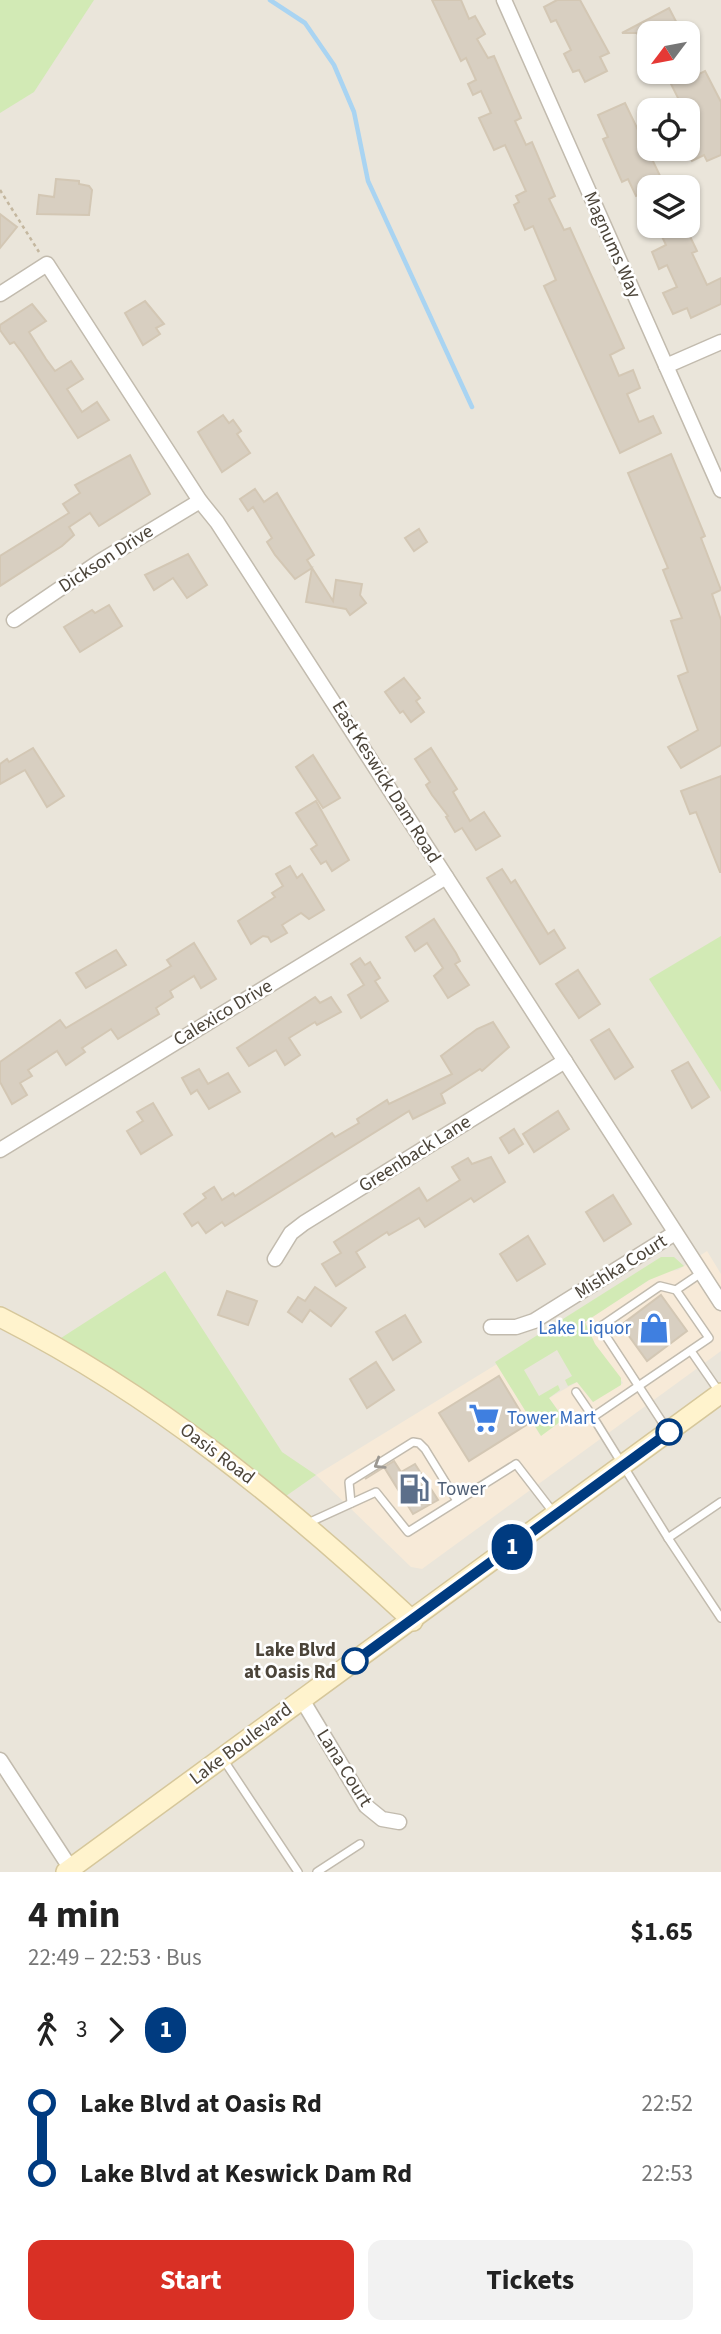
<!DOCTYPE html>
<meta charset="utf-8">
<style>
:root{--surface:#fff;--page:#f2f2f2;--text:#222;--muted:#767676;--accent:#d93025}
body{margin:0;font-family:"Source Sans 3",sans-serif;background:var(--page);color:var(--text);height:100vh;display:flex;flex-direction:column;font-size:26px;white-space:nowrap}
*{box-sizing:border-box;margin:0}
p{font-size:23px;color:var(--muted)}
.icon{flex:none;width:38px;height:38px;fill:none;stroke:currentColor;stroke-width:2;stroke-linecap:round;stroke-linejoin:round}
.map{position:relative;height:1872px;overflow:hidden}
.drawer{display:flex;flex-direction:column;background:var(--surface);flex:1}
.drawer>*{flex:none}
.badge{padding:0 14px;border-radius:23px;font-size:24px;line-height:46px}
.needle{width:46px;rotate:238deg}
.buttons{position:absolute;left:637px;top:21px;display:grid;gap:14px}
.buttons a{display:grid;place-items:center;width:63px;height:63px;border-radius:14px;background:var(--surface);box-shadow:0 2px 5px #0004;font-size:35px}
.map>.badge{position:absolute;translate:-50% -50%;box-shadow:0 0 0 4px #fff}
.legs{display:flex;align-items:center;gap:10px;height:77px;padding:0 28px;font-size:23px}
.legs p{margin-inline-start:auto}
.headline{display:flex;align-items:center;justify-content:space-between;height:119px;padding:0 28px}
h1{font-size:38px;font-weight:700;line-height:52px}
.action{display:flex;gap:14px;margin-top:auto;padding:14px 28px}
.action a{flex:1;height:80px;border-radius:14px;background:var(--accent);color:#fff;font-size:28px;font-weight:700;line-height:80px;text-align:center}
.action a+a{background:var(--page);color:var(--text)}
ul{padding:0 28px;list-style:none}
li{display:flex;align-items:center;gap:24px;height:70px;font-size:26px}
li i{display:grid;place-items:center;width:10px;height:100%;margin:0 9px;background:currentColor}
li i::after{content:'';width:18px;height:18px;margin:-9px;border:5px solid;border-radius:50%;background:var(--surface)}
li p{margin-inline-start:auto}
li:first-child i{background:linear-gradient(#0000 50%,currentColor 0)}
li:last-child i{background:linear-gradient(currentColor 50%,#0000 0)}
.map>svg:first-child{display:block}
.residential{fill:#eae5da;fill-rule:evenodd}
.commercial{fill:#f7ead8}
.green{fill:#d2eab5}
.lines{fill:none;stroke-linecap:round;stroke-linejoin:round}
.stream{stroke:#a9d4f2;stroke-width:4.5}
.building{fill:#d8cfc1;stroke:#d3c7b4;stroke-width:2}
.service-casing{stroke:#c2bbae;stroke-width:10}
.minor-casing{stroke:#c2bbae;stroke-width:17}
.secondary-casing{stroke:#d6c79b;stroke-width:22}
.path{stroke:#c4b79f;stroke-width:2.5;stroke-dasharray:3.5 3.5;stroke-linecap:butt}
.service{stroke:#fff;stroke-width:7}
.minor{stroke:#fff;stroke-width:14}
.secondary{stroke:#fff3cd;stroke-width:19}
.oneway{stroke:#9c9892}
.line-1-casing{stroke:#fff;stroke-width:16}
.line-1{stroke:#003b80;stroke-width:10}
.stop-1-dot{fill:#fff;stroke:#003b80;stroke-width:3.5}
.labels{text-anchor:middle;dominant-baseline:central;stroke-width:5;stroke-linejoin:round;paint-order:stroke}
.street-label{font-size:19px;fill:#4b4439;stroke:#fff}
.shop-label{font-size:19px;fill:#366cbe;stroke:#fff;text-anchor:end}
.service-label{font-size:19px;fill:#4e5e75;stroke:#fff;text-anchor:start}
.stop-label{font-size:19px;font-weight:bold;fill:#4b4439;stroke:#fff;text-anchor:end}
</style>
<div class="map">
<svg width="721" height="1872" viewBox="0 0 721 1872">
<rect width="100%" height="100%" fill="#f6f3ec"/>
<path class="residential" d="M0,0H721V1872H0ZM649,33H688V72H649ZM649,110H688V149H649ZM649,187H688V226H649Z"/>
<polygon class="commercial" points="707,1251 721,1274 721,1351 422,1569 411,1567 316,1475 497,1364 540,1435 564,1419 549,1398 577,1382 593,1402 623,1383 595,1344 584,1322 649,1280 668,1271 678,1270"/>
<g class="green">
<polygon points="0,0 94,0 34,92 0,113"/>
<polygon points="721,936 721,1092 649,979"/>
<polygon points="661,1257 674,1257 684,1266 649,1280 585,1322 595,1344 621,1378 621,1385 593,1402 577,1382 568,1386 565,1380 572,1376 557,1350 524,1370 539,1396 558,1385 560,1390 549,1398 564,1419 541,1436 495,1362"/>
<polygon points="165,1271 282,1452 316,1475 286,1496 155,1397 61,1338"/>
</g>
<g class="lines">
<polyline class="stream" points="270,0 305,23 334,65 354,112 368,181 472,407"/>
</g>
<g class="building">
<polygon points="432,0 461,0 469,19 475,16 485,34 477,39 488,58 494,56 521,118 515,121 526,145 532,142 555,196 549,199 564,230 570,228 624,348 610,355 619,376 633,370 640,388 627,394 639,422 653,416 661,433 620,453 544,286 556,280 533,226 525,230 514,205 519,202 516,196 526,191 505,145 494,150 479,118 491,113 481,91 473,95 468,84 476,80 466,58 461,61"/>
<polygon points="557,0 580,0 609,53 600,57 607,71 585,82 579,70 573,72 564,54 571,50 556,20 551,22 544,7"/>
<polygon points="669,8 682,33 649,33 649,58 637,33 622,33"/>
<polygon points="705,71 721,102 721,155 707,161 704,155 692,161 688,153 688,110 684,110 670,82 686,73 689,79"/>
<polygon points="625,103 663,182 636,196 628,179 622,182 615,166 603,139 608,137 598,115"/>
<polygon points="56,179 79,181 79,184 89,186 92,190 89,215 37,214 39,195 54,197"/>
<polygon points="0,214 17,227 0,248"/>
<polygon points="657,226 685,226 697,251 692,253 707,285 721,278 721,304 691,318 687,308 673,314 663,293 677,287 667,265 659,269 652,252 666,245"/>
<polygon points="145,301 164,324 156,328 160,334 143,345 125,313"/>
<polygon points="32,304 46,321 29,332 46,359 55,371 71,361 83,379 67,389 82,412 97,402 109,420 78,438 23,354 14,342 10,344 0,330 0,325"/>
<polygon points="223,415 229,423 233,420 241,431 237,434 250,453 222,472 198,432"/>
<polygon points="671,454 705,536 701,538 721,590 712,594 721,620 721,745 681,768 668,747 698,730 678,676 688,672 671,621 682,618 663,570 668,568 628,473"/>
<polygon points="130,455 150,494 99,526 90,513 69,527 74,535 62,546 0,586 0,556 69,513 63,504 80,493 75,485"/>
<polygon points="255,489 264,502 277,493 314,555 307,560 333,601 336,580 362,584 360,595 366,603 350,615 346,609 306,602 312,568 295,579 275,555 267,542 272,538 253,507 248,511 240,499"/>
<polygon points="419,529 427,542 414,551 405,538"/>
<polygon points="188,554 207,585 187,598 173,578 154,590 145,575"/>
<polygon points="109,605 122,626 80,652 64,627 92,610 95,613"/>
<polygon points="404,678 420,698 416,701 424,712 411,722 403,711 400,713 385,692"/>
<polygon points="33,748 64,796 47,807 25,770 0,784 0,764 7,759 9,762"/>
<polygon points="431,748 457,789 453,792 470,821 484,812 500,836 476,850 462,828 455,832 446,817 448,816 432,795 426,785 430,782 415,759"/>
<polygon points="313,755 340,798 323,808 296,767"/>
<polygon points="721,776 721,872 720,872 696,812 690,814 681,791"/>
<polygon points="316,801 349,860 332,871 326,861 321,864 311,849 317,845 296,813"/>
<polygon points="290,866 297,878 302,874 324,910 309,919 301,913 282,925 287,933 271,942 268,937 263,936 251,944 238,921 275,897 272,893 283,886 276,874"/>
<polygon points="502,869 511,883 515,880 548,934 554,930 565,948 540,964 487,878"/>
<polygon points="434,919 456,953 460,961 455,964 469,985 448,998 434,976 443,968 427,943 415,951 406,937"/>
<polygon points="194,943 216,979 201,988 194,976 170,991 173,997 156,1008 159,1014 118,1039 111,1029 82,1048 85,1052 66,1065 57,1051 28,1070 32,1076 20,1083 27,1095 12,1104 0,1082 0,1062 60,1020 66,1028 171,966 167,960"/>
<polygon points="116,950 126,965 86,988 76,973"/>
<polygon points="360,958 365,965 370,962 380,978 375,981 388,1001 361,1018 348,995 364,985 351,964"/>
<polygon points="578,970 600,1004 579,1018 556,984"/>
<polygon points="315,997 320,1003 331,997 341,1012 317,1025 315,1022 289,1038 300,1055 285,1065 276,1050 249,1066 237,1048"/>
<polygon points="493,1022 509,1047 482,1071 480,1069 441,1094 445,1103 413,1119 409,1111 225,1226 222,1222 206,1233 198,1222 192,1226 184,1214 206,1198 203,1194 214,1187 222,1200 233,1193 235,1196 332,1133 335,1137 359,1123 357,1119 387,1100 389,1104 452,1074 441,1056 477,1029"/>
<polygon points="609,1029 633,1067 615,1079 591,1040"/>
<polygon points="688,1062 709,1097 692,1108 672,1071"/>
<polygon points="199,1069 208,1084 228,1073 240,1092 209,1109 197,1090 191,1094 182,1078"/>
<polygon points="153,1103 172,1135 141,1154 127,1131 143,1121 137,1112"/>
<polygon points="558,1111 569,1129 534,1152 523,1134"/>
<polygon points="514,1129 523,1144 509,1153 500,1138"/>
<polygon points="491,1157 505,1182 474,1202 471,1198 425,1227 419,1218 389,1235 387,1232 356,1252 365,1267 336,1286 322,1264 341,1253 334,1242 419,1188 427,1201 460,1180 452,1167 468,1158 472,1164"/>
<polygon points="613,1195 631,1224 604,1241 586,1212"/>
<polygon points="528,1236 545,1264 517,1281 500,1254"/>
<polygon points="315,1287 346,1308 331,1326 310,1310 302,1322 288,1312 298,1297 305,1301"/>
<polygon points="227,1291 257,1301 248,1325 218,1315"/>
<polygon points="661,1295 687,1331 647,1361 621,1325"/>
<polygon points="405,1315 421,1342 393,1360 376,1332"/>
<polygon points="376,1362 394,1390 367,1408 350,1379"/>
<polygon points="499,1376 528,1424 469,1461 439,1413"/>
<polygon points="394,1461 401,1472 415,1464 438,1500 413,1514 384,1467 365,1479"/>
</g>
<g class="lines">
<g class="service-casing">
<g id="service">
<polyline points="676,1290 701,1273"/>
<polyline points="691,1351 720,1393"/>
<polyline points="576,1392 593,1417 709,1338 676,1290 660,1286 600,1327 668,1431"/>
<polyline points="593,1417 668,1538"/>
<polyline points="721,1502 668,1538 721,1618"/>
<polyline points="351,1503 349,1482 413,1442 419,1443 425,1449 457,1501"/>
<polyline points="308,1523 376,1492 408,1532 516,1464 553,1512"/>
<polyline points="223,1759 298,1872"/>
<polyline points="317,1872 360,1844"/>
</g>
</g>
<g class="minor-casing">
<g id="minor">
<polyline points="504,0 721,490"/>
<polyline points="0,294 47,264 200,501 217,522 721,1303"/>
<polyline points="666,366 721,342"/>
<polyline points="14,620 99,562 200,501"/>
<polyline points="0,1150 446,877"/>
<polyline points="275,1259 291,1233 304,1223 565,1061"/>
<polyline points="491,1327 516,1327 534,1321 675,1233"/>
<polyline points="301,1698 366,1806 382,1819 399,1822"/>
<polyline points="0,1760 71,1869"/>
</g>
</g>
<g class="secondary-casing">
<g id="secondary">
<path d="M0,1317C155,1395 287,1504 413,1621"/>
<polyline points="66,1872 721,1393"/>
</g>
</g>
<polyline class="path" points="0,190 39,252"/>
<use href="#service" class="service"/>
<use href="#minor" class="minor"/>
<use href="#secondary" class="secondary"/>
</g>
<defs><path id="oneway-chevron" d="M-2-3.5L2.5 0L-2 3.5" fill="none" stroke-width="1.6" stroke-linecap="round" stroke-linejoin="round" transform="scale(1.75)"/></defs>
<use class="oneway" href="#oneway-chevron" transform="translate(379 1464) rotate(148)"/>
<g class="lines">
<g class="line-1-casing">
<polyline id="line-1" points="355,1661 669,1432"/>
</g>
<use href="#line-1" class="line-1"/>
</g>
<defs>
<g id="shop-bare" transform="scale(2.415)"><path d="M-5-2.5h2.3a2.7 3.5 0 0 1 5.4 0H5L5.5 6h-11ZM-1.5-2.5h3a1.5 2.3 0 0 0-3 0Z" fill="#3f7fe0" stroke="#fff" stroke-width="2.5" paint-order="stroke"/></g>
<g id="supermarket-bare" transform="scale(2.415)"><path d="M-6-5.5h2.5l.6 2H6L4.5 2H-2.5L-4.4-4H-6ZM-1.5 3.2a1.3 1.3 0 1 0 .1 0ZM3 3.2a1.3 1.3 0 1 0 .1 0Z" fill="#3f7fe0" stroke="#fff" stroke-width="2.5" paint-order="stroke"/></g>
<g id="fuel-bare" transform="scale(2.415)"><path d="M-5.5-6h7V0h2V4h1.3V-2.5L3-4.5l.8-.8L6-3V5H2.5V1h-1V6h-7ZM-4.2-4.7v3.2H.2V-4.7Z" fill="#5c6f8a" stroke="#fff" stroke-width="2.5" paint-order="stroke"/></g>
</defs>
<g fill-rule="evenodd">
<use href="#shop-bare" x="654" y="1328"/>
<use href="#supermarket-bare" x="484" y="1418"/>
<use href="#fuel-bare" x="414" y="1489"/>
</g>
<g class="stop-1-dot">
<circle cx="669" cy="1432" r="12"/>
<circle cx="355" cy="1661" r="12"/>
</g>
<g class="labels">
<g class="street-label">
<text transform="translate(612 245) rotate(66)">Magnums Way</text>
<text transform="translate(106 559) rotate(-33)">Dickson Drive</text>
<text transform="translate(386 782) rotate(58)">East Keswick Dam Road</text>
<text transform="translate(223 1013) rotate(-31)">Calexico Drive</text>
<text transform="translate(415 1154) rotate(-32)">Greenback Lane</text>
<text transform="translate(621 1267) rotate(-32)">Mishka Court</text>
<text transform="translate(217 1454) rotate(37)">Oasis Road</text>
<text transform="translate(241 1744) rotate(-37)">Lake Boulevard</text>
<text transform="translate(344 1768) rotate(58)">Lana Court</text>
</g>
<g class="shop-label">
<text x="631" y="1328">Lake Liquor</text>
<text x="507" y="1418" text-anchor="start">Tower Mart</text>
</g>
<g class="service-label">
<text x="437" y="1489">Tower</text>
</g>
<g class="stop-label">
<text x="336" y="1650">Lake Blvd<tspan x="336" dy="22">at Oasis Rd</tspan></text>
</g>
</g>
</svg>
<div class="buttons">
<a><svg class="needle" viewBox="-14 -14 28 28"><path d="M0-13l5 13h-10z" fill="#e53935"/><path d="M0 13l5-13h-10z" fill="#767676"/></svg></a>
<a><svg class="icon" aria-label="locate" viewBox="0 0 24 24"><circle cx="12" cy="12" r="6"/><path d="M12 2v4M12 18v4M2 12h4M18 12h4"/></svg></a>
<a><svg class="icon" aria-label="layers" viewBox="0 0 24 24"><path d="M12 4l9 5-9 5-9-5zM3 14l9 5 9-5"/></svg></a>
</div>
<b class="badge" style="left:512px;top:1547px;background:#003b80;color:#fff">1</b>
</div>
<section class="drawer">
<div class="headline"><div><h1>4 min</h1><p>22:49 – 22:53 · Bus</p></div><b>$1.65</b></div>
<div class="legs"><svg class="icon" aria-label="walk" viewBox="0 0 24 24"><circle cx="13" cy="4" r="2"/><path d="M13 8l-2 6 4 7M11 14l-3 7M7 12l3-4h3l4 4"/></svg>3<svg class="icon" aria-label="forward" viewBox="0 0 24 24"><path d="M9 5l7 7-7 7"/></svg><b class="badge" style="background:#003b80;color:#fff">1</b></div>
<ul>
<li><i style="color:#003b80"></i><b>Lake Blvd at Oasis Rd</b><p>22:52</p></li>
<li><i style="color:#003b80"></i><b>Lake Blvd at Keswick Dam Rd</b><p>22:53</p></li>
</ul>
<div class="action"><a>Start</a><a>Tickets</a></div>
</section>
